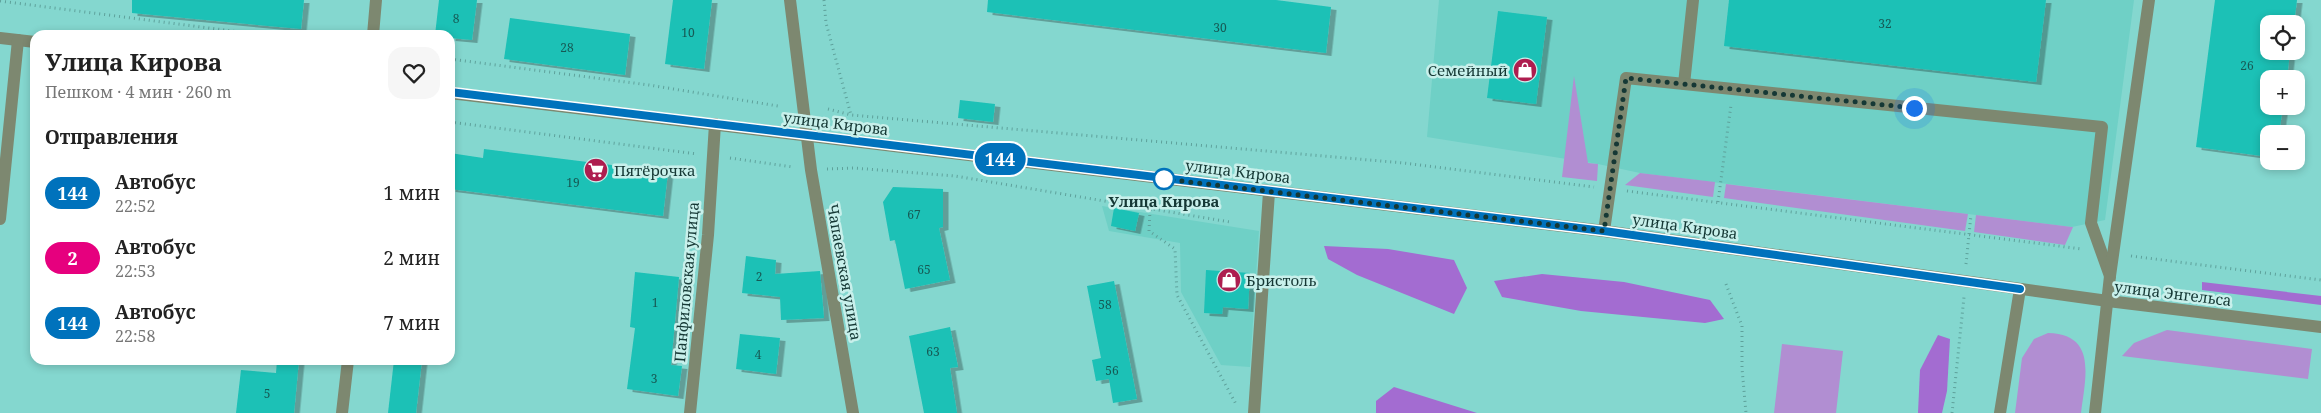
<!DOCTYPE html>
<html lang="ru">
<meta charset="utf-8">
<style>
:root{--surface:#fff;--page:#f6f6f6;--text:#222;--muted:#767676}
body{margin:0;font-family:"Noto Serif",serif;background:var(--page);color:var(--text);height:100vh;display:flex;flex-direction:column;font-size:19px;white-space:nowrap}
*{box-sizing:border-box;margin:0}
p{font-size:16px;color:var(--muted)}
.icon{flex:none;width:28px;height:28px;fill:none;stroke:currentColor;stroke-width:2;stroke-linecap:round;stroke-linejoin:round}
.map{position:relative;flex:1;overflow:hidden}
.drawer{position:absolute;left:30px;top:30px;width:425px;height:335px;display:flex;flex-direction:column;background:var(--surface);border-radius:15px;box-shadow:0 2px 8px #0003}
.drawer>*{flex:none}
.badge{padding:0 10px;border-radius:16px;font-size:18px;line-height:32px}
.controls{position:absolute;left:2260px;top:15px;display:grid;gap:10px}
.controls a{display:grid;place-items:center;width:45px;height:45px;border-radius:10px;background:var(--surface);box-shadow:0 2px 8px #0003;font-size:25px}
.you{position:absolute;width:25px;height:25px;margin:-12px;border:4px solid #fff;border-radius:50%;background:#1a73e8;box-shadow:0 0 0 8px #1a73e833}
.map>.badge{position:absolute;translate:-50% -50%;box-shadow:0 0 0 2px #fff}
h2{padding:0 15px;font-size:19px;line-height:45px}
.round{display:grid;place-items:center;flex:none;width:52px;height:52px;border-radius:15px;background:var(--page)}
.overview{display:flex;align-items:center;justify-content:space-between;height:85px;padding:0 15px}
h1{font-size:24px;font-weight:700;line-height:38px}
ul{padding:0;list-style:none}
li{display:flex;align-items:center;gap:15px;height:65px;padding:0 15px}
li div{flex:1}
li b{display:block;font-size:19px}
li em{font-style:normal}
li .badge{min-width:55px;font-weight:700;text-align:center}
.map>svg:first-child{display:block}
.built{fill:#6fd0c6}
.green{fill:#b18ed2}
.forest{fill:#a36cd1}
.building{fill:#1bc1b6;filter:url(#shadow)}
.lines{fill:none;stroke-linecap:round;stroke-linejoin:round}
.path{stroke:#5ea19b;stroke-width:3;stroke-dasharray:1 4;stroke-linecap:butt}
.minor{stroke:#7d8870;stroke-width:12}
.line-casing{stroke:#fff;stroke-width:11}
.line{stroke:#0072bc;stroke-width:8}
.walk{stroke:#153835;stroke-width:5;stroke-dasharray:0 9}
.stop-dot{fill:#fff;stroke:#0072bc;stroke-width:2.5}
.labels{text-anchor:middle;dominant-baseline:central;stroke-width:5;stroke-linejoin:round;paint-order:stroke}
.number-label{font-size:12px;fill:#165a55}
.poi-label{font-size:15px;fill:#153835;stroke:#c8f0eb;text-anchor:start}
.street-label{font-size:15px;fill:#153835;stroke:#c8f0eb}
.stop-label{font-size:15px;font-weight:bold;fill:#153835;stroke:#c8f0eb}
</style>
<div class="map">
<svg width="2321" height="413" viewBox="0 0 2321 413">
<defs>
<filter id="shadow"><feDropShadow dx="5.5" dy="3" stdDeviation="0" flood-color="#0004"/></filter>
</defs>
<rect width="100%" height="100%" fill="#84d7cf"/>
<g class="built">
<polygon points="1439,0 2134,0 2105,220 2072,227 1640,173 1598,164 1427,137"/>
<polygon points="1102,206 1259,231 1250,367 1221,365 1181,292 1180,243 1109,231"/>
</g>
<g class="green">
<polygon points="1574,76 1588,163 1598,164 1597,181 1562,177"/>
<polygon points="1640,173 1715,182 1713,197 1625,185"/>
<polygon points="1726,184 1968,214 1965,231 1724,198"/>
<polygon points="1976,215 2072,227 2073,227 2065,245 1974,232"/>
<polygon points="2167,330 2312,349 2308,379 2122,356 2134,343"/>
<path d="M2048,333C2098,334 2085,379 2081,413H2015L2022,358L2034,339Z"/>
<polygon points="1782,344 1843,351 1836,413 1774,413"/>
</g>
<g class="forest">
<polygon points="1324,246 1388,249 1454,260 1467,288 1454,314 1357,275 1328,259"/>
<polygon points="1542,274 1624,282 1710,300 1724,319 1705,323 1581,311 1502,297 1494,281"/>
<polygon points="2202,282 2321,296 2321,305 2202,290"/>
<polygon points="1938,335 1950,339 1947,391 1942,413 1918,413 1920,370"/>
<polygon points="1394,387 1477,413 1376,413 1376,401"/>
</g>
<g class="building">
<polygon points="132,0 304,0 301,29 132,13"/>
<polygon points="439,0 477,0 472,40 450,38 450,35 435,35"/>
<polygon points="673,0 712,0 704,69 665,64"/>
<polygon points="988,0 1276,0 1331,7 1326,53 987,12"/>
<polygon points="1729,0 2046,0 2036,82 1724,46"/>
<polygon points="2215,0 2297,0 2294,24 2269,24 2269,51 2290,51 2287,79 2269,79 2269,106 2283,106 2279,134 2269,134 2269,157 2196,147"/>
<polygon points="1498,11 1547,17 1536,104 1487,98"/>
<polygon points="510,18 630,34 625,75 504,59"/>
<polygon points="960,100 995,104 993,122 958,118"/>
<polygon points="484,149 668,172 663,216 450,189 450,153 483,158"/>
<polygon points="893,187 943,189 943,227 939,228 950,280 905,289 895,240 890,241 883,202"/>
<polygon points="1114,208 1139,213 1135,231 1111,226"/>
<polygon points="746,256 776,260 775,274 820,271 824,318 781,320 780,297 742,293"/>
<polygon points="1206,270 1250,273 1248,309 1223,307 1222,314 1204,313"/>
<polygon points="635,272 679,277 671,365 682,366 678,396 627,389 635,328 630,327"/>
<polygon points="1114,281 1137,399 1113,403 1109,379 1096,381 1092,360 1101,358 1087,286"/>
<polygon points="950,327 958,367 950,368 957,413 924,413 909,336"/>
<polygon points="740,334 780,338 776,374 736,369"/>
<polygon points="277,360 299,360 294,413 236,413 241,370 276,373"/>
<polygon points="394,360 422,360 416,413 388,413"/>
</g>
<g class="lines">
<g class="path">
<polyline points="824,0 826,23 851,115"/>
<polyline points="0,1 263,35"/>
<polyline points="450,59 649,85 778,106"/>
<polyline points="828,109 851,115 1404,163 1594,187"/>
<polyline points="450,122 697,154"/>
<polyline points="730,158 793,167"/>
<polyline points="827,169 854,168 955,176 1230,222"/>
<polyline points="1627,191 2082,249"/>
<polyline points="1718,202 1731,105"/>
<polyline points="1150,210 1149,231 1175,249 1177,295 1237,406"/>
<polyline points="2131,256 2321,280"/>
<polyline points="1966,264 1971,215"/>
<polyline points="1726,284 1742,326 1742,368 1746,413"/>
<polyline points="1952,413 1964,297"/>
</g>
<g class="minor">
<polyline points="790,0 811,170 853,413"/>
<polyline points="373,35 376,0"/>
<polyline points="0,38 35,42"/>
<polyline points="1684,84 1693,0"/>
<polyline points="450,93 1604,231 2108,301 2321,327"/>
<polyline points="0,219 18,40"/>
<polyline points="1604,231 1626,78 2102,127 2091,223 2110,276"/>
<polyline points="342,413 348,360"/>
<polyline points="690,413 708,235 715,124"/>
<polyline points="1254,413 1269,192"/>
<polyline points="2000,413 2020,289"/>
<polyline points="2095,413 2110,276 2149,0"/>
</g>
</g>
<g class="lines">
<g class="line-casing">
<polyline id="line" points="450,92 1604,231 2020,289"/>
</g>
<use href="#line" class="line"/>
<polyline class="walk" points="1164,179 1604,231 1626,78 1914,108"/>
</g>
<defs>
<g id="shop-disc" transform="scale(1.25)"><circle r="9.5" fill="#ae1d4f" stroke="#c8f0eb"/><path d="M-5-2.5h2.3a2.7 3.5 0 0 1 5.4 0H5L5.5 6h-11ZM-1.5-2.5h3a1.5 2.3 0 0 0-3 0Z" fill="#fff"/></g>
<g id="supermarket-disc" transform="scale(1.25)"><circle r="9.5" fill="#ae1d4f" stroke="#c8f0eb"/><path d="M-6-5.5h2.5l.6 2H6L4.5 2H-2.5L-4.4-4H-6ZM-1.5 3.2a1.3 1.3 0 1 0 .1 0ZM3 3.2a1.3 1.3 0 1 0 .1 0Z" fill="#fff"/></g>
</defs>
<g fill-rule="evenodd">
<use href="#shop-disc" x="1525" y="70"/>
<use href="#supermarket-disc" x="596" y="170"/>
<use href="#shop-disc" x="1229" y="280"/>
</g>
<circle class="stop-dot" cx="1164" cy="179" r="10"/>
<g class="labels">
<g class="number-label">
<text x="456" y="18">8</text>
<text x="1885" y="23">32</text>
<text x="1220" y="27">30</text>
<text x="688" y="32">10</text>
<text x="567" y="47">28</text>
<text x="2247" y="65">26</text>
<text x="573" y="182">19</text>
<text x="914" y="214">67</text>
<text x="924" y="269">65</text>
<text x="759" y="276">2</text>
<text x="655" y="302">1</text>
<text x="1105" y="304">58</text>
<text x="933" y="351">63</text>
<text x="758" y="354">4</text>
<text x="1112" y="370">56</text>
<text x="654" y="378">3</text>
<text x="267" y="393">5</text>
</g>
<g class="poi-label">
<text x="1508" y="70" text-anchor="end">Семейный</text>
<text x="614" y="170">Пятёрочка</text>
<text x="1246" y="280">Бристоль</text>
</g>
<g class="street-label">
<text transform="translate(836 123) rotate(7)">улица Кирова</text>
<text transform="translate(1238 171) rotate(7)">улица Кирова</text>
<text transform="translate(1685 226) rotate(8)">улица Кирова</text>
<text transform="translate(845 272) rotate(80)">Чапаевская улица</text>
<text transform="translate(686 282) rotate(-85)">Панфиловская улица</text>
<text transform="translate(2173 293) rotate(7)">улица Энгельса</text>
</g>
<g class="stop-label">
<text x="1164" y="201">Улица Кирова</text>
</g>
</g>
</svg>
<div class="controls">
<a><svg class="icon" aria-label="locate" viewBox="0 0 24 24"><circle cx="12" cy="12" r="6"/><path d="M12 2v4M12 18v4M2 12h4M18 12h4"/></svg></a>
<a>+</a>
<a>−</a>
</div>
<div class="you" style="left:1914px;top:108px"></div>
<b class="badge" style="left:1000px;top:159px;background:#0072bc;color:#fff">144</b>
<section class="drawer">
<div class="overview"><div><h1>Улица Кирова</h1><p>Пешком · 4 мин · 260 m</p></div><a class="round"><svg class="icon" aria-label="heart" viewBox="0 0 24 24"><path d="M12 20l-8-8c-3-5 5-10 8-4 3-6 11-1 8 4z"/></svg></a></div>
<h2>Отправления</h2>
<ul>
<li><span class="badge" style="background:#0072bc;color:#fff">144</span><div><b>Автобус</b><p>22:52</p></div><em>1 мин</em></li>
<li><span class="badge" style="background:#e6007e;color:#fff">2</span><div><b>Автобус</b><p>22:53</p></div><em>2 мин</em></li>
<li><span class="badge" style="background:#0072bc;color:#fff">144</span><div><b>Автобус</b><p>22:58</p></div><em>7 мин</em></li>
</ul>
</section>
</div>
